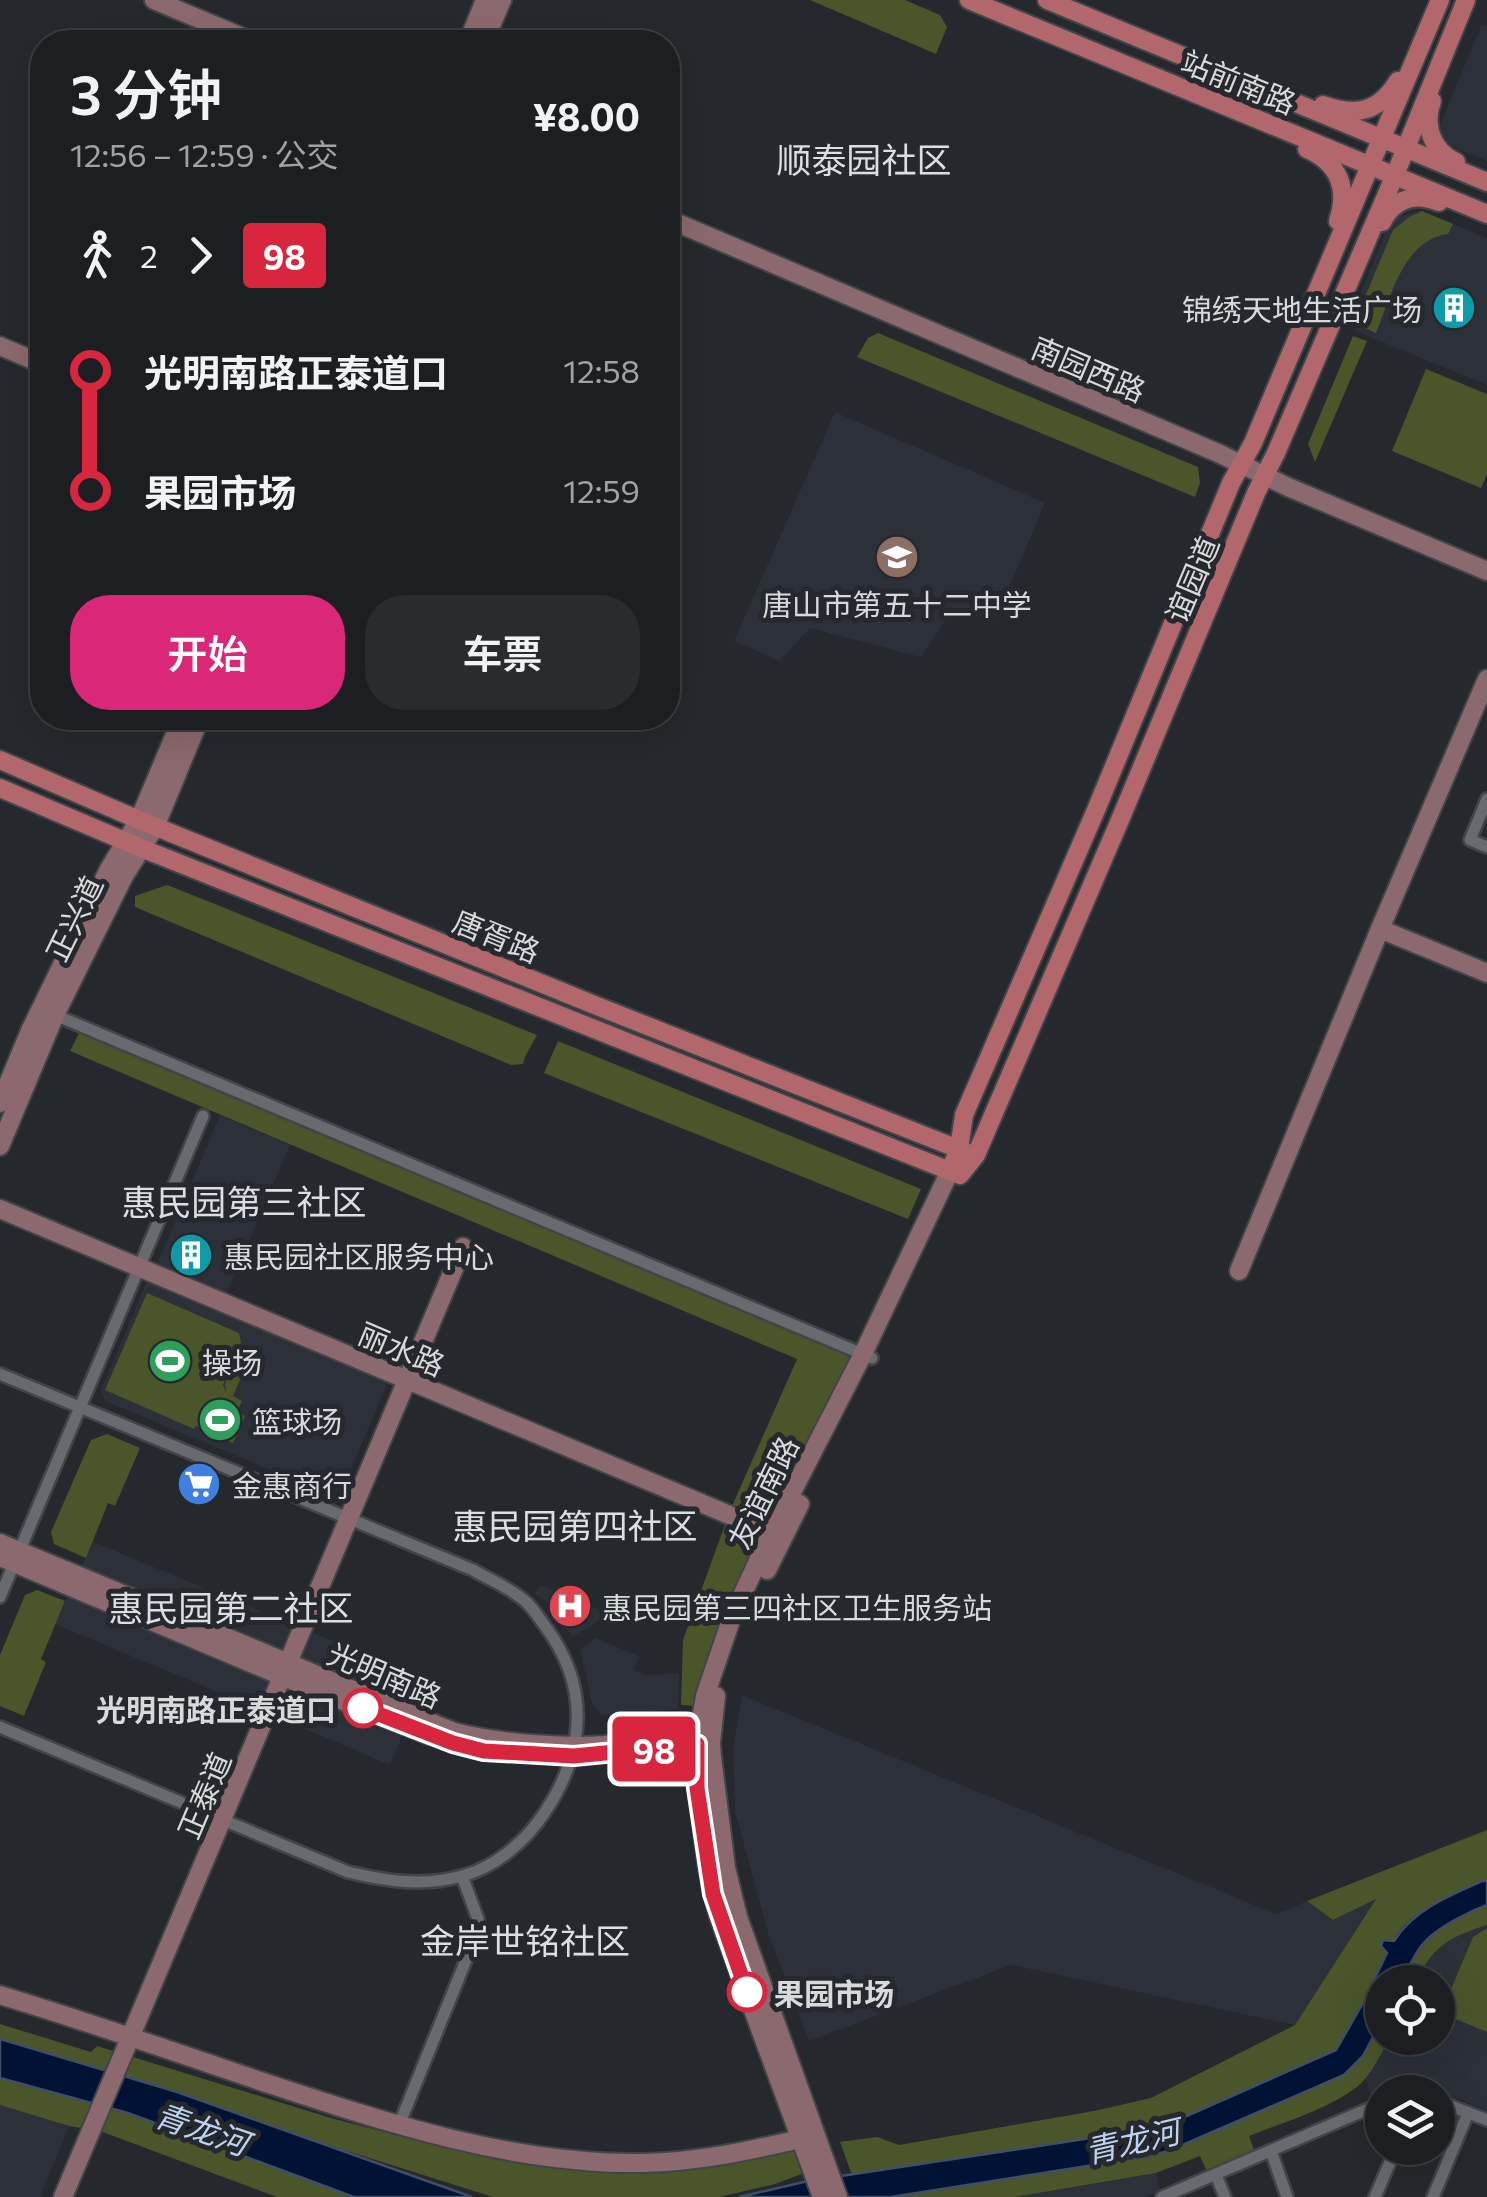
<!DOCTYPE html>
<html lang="zh">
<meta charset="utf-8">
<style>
:root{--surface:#1c1e21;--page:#292b2e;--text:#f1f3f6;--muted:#a0a2a5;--line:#3a3c3f;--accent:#db2777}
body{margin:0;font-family:Commissioner,"Noto Sans SC",sans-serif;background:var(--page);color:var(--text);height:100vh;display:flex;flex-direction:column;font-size:38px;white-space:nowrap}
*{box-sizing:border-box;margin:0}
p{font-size:32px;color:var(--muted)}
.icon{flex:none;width:55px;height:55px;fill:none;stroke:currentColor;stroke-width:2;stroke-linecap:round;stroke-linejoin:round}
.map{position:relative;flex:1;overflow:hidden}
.panel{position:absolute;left:30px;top:30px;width:650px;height:700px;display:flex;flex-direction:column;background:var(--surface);border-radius:40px;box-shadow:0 10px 40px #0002,0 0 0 2px var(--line)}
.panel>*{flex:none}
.badge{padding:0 20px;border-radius:8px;font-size:35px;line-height:65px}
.buttons{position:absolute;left:1365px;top:1965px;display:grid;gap:20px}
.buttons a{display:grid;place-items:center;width:90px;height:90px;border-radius:50%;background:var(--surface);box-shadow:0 10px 40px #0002,0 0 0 2px var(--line);font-size:50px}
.map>.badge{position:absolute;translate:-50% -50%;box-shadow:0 0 0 5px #fff}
.legs{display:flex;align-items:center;gap:15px;height:110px;padding:0 40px;font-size:32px}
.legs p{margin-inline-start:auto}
.overview{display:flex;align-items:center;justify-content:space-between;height:170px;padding:0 40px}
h1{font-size:55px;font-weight:600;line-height:75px}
.button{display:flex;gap:20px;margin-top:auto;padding:20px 40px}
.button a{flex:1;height:115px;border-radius:40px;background:var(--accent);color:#fff;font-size:40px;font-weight:600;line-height:115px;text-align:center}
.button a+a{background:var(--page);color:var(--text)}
ul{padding:0 40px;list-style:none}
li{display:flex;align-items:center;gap:35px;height:120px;font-size:38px}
li i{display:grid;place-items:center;width:15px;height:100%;margin:0 12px;background:currentColor}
li i::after{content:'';width:25px;height:25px;margin:-12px;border:8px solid;border-radius:50%;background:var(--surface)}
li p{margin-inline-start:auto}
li:first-child i{background:linear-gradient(#0000 50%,currentColor 0)}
li:last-child i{background:linear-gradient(currentColor 50%,#0000 0)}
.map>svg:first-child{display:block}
.built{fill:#2b3039}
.green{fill:#4a552a}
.water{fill:#001334;stroke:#404e66;stroke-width:2.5}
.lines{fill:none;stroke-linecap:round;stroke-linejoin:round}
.street-casing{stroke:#424548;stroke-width:16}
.secondary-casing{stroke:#424548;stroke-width:22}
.primary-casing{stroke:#424548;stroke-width:22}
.street{stroke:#676b70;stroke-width:11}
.secondary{stroke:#8c696e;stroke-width:18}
.primary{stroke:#b2676c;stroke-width:18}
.line-1-casing{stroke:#fff;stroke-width:22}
.line-1{stroke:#d7263d;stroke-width:15}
.stop-1-dot{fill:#fff;stroke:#d7263d;stroke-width:5}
.labels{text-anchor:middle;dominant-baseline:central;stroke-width:10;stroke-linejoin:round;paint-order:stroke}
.street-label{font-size:30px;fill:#d7d9dc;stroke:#25282c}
.poi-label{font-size:30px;fill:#d7d9dc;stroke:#25282c;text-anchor:start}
.stop-label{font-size:30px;font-weight:bold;fill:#d7d9dc;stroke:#25282c;text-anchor:end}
.water-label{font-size:32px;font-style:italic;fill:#bdd2f0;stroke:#25282c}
.quarter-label{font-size:35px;fill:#dbdfe5;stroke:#25282c}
</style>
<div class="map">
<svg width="1487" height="2197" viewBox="0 0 1487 2197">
<rect width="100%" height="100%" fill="#25282c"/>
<g class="built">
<polygon points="1482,24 1487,26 1487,161 1434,139"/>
<polygon points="1422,211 1487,238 1487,385 1358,332 1348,324 1388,226 1400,216"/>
<polygon points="835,412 1045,503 997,617 953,611 920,657 810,628 780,661 734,641"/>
<polygon points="220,1115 290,1145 225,1297 155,1269"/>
<polygon points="148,1279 388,1382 342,1490 328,1494 105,1401 101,1390"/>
<polygon points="93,1542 426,1679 390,1765 55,1624"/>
<polygon points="540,1585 603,1611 599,1621 572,1637 546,1601 535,1594"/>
<polygon points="596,1638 639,1656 634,1670 645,1675 679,1673 678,1709 610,1716 600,1714 592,1704 580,1649"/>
<polygon points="742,1695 1276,1914 1307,1901 1333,1920 1377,1897 1295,2025 1011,1965 809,2041 768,1933 735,1811 733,1748"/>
<polygon points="1487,1925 1487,2111 1411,2079 1373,2097 1365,2079 1390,2038 1438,2038 1438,1982 1416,1982 1432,1953 1451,1937"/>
<polygon points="0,2105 69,2126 40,2197 0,2197"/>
<polygon points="1156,2173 1160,2191 1145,2197 1015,2197"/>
</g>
<g class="green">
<polygon points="810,0 905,0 940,15 947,27 936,54"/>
<path d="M1422,211L1453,224L1448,234C1403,240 1391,297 1376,333L1354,323L1393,230L1409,217Z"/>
<polygon points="878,333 1198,467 1200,483 1195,497 857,357 868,338"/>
<polygon points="1353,336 1367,341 1315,462 1308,444"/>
<polygon points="1426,369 1487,394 1487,474 1481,488 1392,451"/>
<polygon points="167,885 210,902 537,1035 525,1057 523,1064 511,1065 135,907 135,896"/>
<polygon points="79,1033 99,1038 853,1355 770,1522 732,1506 797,1359 70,1051"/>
<polygon points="558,1041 921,1189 908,1219 544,1073"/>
<polygon points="147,1293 239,1333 241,1342 223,1385 226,1392 225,1384 239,1353 250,1357 233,1396 242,1401 237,1412 245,1416 233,1443 196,1426 194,1429 105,1390"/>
<polygon points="107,1434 140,1448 115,1506 108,1503 86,1558 54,1544 51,1532 91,1440"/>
<polygon points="726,1522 762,1537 709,1653 697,1706 681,1705 683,1640"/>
<polygon points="37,1590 65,1601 41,1659 46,1662 24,1716 0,1706 0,1655 25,1595"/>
<path d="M1487,1830V1881H1482C1455,1893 1423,1905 1402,1928C1375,1959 1360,2034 1328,2055L1157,2128L852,2175L840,2142L877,2137L899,2145L1094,2111L1151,2098L1295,2025L1376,1899L1333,1920L1307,1901Z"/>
<path d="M1487,1905V1925C1449,1938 1434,1944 1416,1982H1401C1408,1970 1413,1956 1422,1945C1437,1927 1465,1914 1487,1905Z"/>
<polygon points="1487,1928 1487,2032 1441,2013 1473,1937"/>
<path d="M1382,2020V2038H1390C1382,2051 1375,2068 1365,2079C1343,2105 1281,2123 1249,2136L1255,2153L1207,2172L1200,2156L1156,2173L1015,2197H891L1150,2156L1171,2150L1344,2075L1363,2056Z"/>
<polygon points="0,2024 91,2052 97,2046 331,2118 407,2138 514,2161 590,2171 662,2171 792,2147 802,2174 775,2184 719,2197 493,2197 0,2042"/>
<polygon points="0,2078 128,2113 354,2197 277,2197 100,2131 69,2126 0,2105"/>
</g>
<g class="water">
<path d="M1482,1881H1487V1905C1465,1914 1437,1927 1422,1945C1413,1956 1408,1970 1401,1982H1382V2020L1363,2056L1344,2075L1171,2150L1150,2156L891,2197H739L808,2181L1144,2130L1180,2119L1336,2050L1363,2003L1387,1953L1381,1946L1383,1940L1394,1941C1413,1910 1450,1895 1482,1881Z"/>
<polygon points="0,2039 177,2092 472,2197 354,2197 128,2113 0,2078"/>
</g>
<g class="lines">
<g class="street-casing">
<g id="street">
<polyline points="1487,799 1470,840 1487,847"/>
<polyline points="55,1015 872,1358"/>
<path d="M0,1374L473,1570C490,1580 511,1588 526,1602C533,1608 539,1618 545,1626C590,1686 586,1751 545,1812C526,1841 496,1867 462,1876C422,1887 387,1881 348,1872L0,1727"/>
<polyline points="0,1597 203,1116"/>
<polyline points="1438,2101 1487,2120"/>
<polyline points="399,2125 477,1933 478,1919 462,1876"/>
<polyline points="1271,2151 1287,2197"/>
<polyline points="1216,2175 1225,2197"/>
<polyline points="1162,2197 1382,2103"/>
<polyline points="1375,2197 1396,2148"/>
<polyline points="1433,2197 1468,2113"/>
</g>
</g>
<g class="secondary-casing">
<g id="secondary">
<polyline points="154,0 254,42"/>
<polyline points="468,42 485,0"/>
<polyline points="484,42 502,0"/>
<polyline points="668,219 1218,453 1288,487 1487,571"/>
<polyline points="0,346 42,364"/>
<polyline points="1380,929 1487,973"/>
<polyline points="0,1103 30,1031 109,869 139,820 182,718"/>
<polyline points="0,1146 55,1015 124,876 155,827 200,718"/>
<polyline points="0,1209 782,1537"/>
<polyline points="1239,1271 1380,929 1487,679"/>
<path d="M0,1543L454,1732C499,1743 558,1748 604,1745C638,1742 672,1735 707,1731"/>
<polyline points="0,1557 303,1685 429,1735"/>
<polyline points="767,1570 800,1504"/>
<polyline points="716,1696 711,1743 712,1757 726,1868 738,1917 838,2197"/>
<path d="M0,1995C89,2022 178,2053 266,2083C387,2123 514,2165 643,2163C697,2162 748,2151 800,2139L808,2135"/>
<polyline points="63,2197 463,1247"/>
<polyline points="822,2197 719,1917 708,1869 697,1788 697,1744 705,1696 732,1617 771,1533 863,1354 950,1171"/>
</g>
</g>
<g class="primary-casing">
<g id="primary">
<polyline points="969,0 1487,214"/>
<polyline points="1047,0 1487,182"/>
<path d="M1432,101C1423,125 1432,151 1456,162"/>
<path d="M1323,105C1357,117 1379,112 1398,81"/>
<path d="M1307,149C1339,163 1349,188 1338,221"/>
<path d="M1382,222C1394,199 1414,192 1439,202"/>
<polyline points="0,760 139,820 607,1010 966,1152"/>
<polyline points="0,788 141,848 960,1175 976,1155 1120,820 1256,493 1276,453 1395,175 1466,0"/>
<polyline points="950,1171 959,1149 964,1115 1096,810 1231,483 1253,443 1440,0"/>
</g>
</g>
<use href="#street" class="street"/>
<use href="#secondary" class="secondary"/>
<use href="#primary" class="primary"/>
</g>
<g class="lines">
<g class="line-1-casing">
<polyline id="line-1" points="363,1708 453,1743 484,1751 574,1756 697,1744 697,1788 713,1894 747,1992"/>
</g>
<use href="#line-1" class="line-1"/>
</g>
<defs>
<g id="building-disc" transform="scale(2.25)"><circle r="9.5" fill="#0f9aa8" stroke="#25282c"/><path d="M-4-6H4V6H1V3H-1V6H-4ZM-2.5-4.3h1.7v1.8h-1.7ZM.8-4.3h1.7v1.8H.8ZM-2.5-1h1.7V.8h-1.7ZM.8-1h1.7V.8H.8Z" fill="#fff"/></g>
<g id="school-disc" transform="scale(2.25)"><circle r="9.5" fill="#8d6e63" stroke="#25282c"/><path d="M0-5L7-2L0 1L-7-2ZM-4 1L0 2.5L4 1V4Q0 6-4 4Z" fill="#fff"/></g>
<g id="stadium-disc" transform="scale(2.25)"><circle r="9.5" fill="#2e9e5b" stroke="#25282c"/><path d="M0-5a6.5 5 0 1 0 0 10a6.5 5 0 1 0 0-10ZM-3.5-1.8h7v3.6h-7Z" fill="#fff"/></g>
<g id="supermarket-disc" transform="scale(2.25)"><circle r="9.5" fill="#3f7fe0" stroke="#25282c"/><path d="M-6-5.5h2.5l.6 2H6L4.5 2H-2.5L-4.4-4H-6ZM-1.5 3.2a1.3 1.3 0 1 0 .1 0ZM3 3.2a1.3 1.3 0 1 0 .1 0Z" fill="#fff"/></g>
<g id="hospital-disc" transform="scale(2.25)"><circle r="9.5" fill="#e0444e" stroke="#25282c"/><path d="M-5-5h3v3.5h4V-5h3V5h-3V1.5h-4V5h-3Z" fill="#fff"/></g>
</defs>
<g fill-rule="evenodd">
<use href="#building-disc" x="1454" y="308"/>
<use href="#school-disc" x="897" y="557"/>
<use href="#building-disc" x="191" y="1255"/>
<use href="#stadium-disc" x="170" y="1361"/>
<use href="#stadium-disc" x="220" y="1420"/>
<use href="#supermarket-disc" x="199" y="1484"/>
<use href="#hospital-disc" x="570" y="1606"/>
</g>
<g class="stop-1-dot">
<circle cx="363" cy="1708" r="18"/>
<circle cx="747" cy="1992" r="18"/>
</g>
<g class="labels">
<g class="street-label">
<text transform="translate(1239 81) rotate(22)">站前南路</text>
<text transform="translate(1089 368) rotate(23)">南园西路</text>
<text transform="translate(1191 579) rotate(-67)">谊园道</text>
<text transform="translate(73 918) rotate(-64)">正兴道</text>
<text transform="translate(497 935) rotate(22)">唐胥路</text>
<text transform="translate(402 1348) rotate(23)">丽水路</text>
<text transform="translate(762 1492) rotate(-64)">友谊南路</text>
<text transform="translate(385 1674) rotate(23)">光明南路</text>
<text transform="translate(203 1795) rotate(-67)">正泰道</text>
</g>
<g class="poi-label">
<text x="1422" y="308" text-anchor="end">锦绣天地生活广场</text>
<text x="897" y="603" text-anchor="middle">唐山市第五十二中学</text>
<text x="224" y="1255">惠民园社区服务中心</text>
<text x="202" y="1361">操场</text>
<text x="252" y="1420">篮球场</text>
<text x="232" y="1484">金惠商行</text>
<text x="602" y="1606">惠民园第三四社区卫生服务站</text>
</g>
<g class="stop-label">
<text x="336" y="1708">光明南路正泰道口</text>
<text x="774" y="1992" text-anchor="start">果园市场</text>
</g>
<g class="water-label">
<text transform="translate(202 2128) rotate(19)">青龙河</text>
<text transform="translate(1132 2140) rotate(-13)">青龙河</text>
</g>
<g class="quarter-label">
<text x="864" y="158">顺泰园社区</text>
<text x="244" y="1200">惠民园第三社区</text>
<text x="575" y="1524">惠民园第四社区</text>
<text x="231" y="1606">惠民园第二社区</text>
<text x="525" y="1939">金岸世铭社区</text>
</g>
</g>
</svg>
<div class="buttons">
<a><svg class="icon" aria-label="locate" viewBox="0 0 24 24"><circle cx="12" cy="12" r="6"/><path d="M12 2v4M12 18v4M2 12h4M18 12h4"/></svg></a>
<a><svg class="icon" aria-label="layers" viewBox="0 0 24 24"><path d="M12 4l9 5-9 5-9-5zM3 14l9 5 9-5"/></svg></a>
</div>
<b class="badge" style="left:654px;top:1749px;background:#d7263d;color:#fff">98</b>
<section class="panel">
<div class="overview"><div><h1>3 分钟</h1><p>12:56 – 12:59 · 公交</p></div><b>¥8.00</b></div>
<div class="legs"><svg class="icon" aria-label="walk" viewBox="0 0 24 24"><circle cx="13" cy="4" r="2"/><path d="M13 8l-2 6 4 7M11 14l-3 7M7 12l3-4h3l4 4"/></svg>2<svg class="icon" aria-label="forward" viewBox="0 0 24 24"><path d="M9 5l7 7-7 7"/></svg><b class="badge" style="background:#d7263d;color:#fff">98</b></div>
<ul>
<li><i style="color:#d7263d"></i><b>光明南路正泰道口</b><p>12:58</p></li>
<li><i style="color:#d7263d"></i><b>果园市场</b><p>12:59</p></li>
</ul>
<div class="button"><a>开始</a><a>车票</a></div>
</section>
</div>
